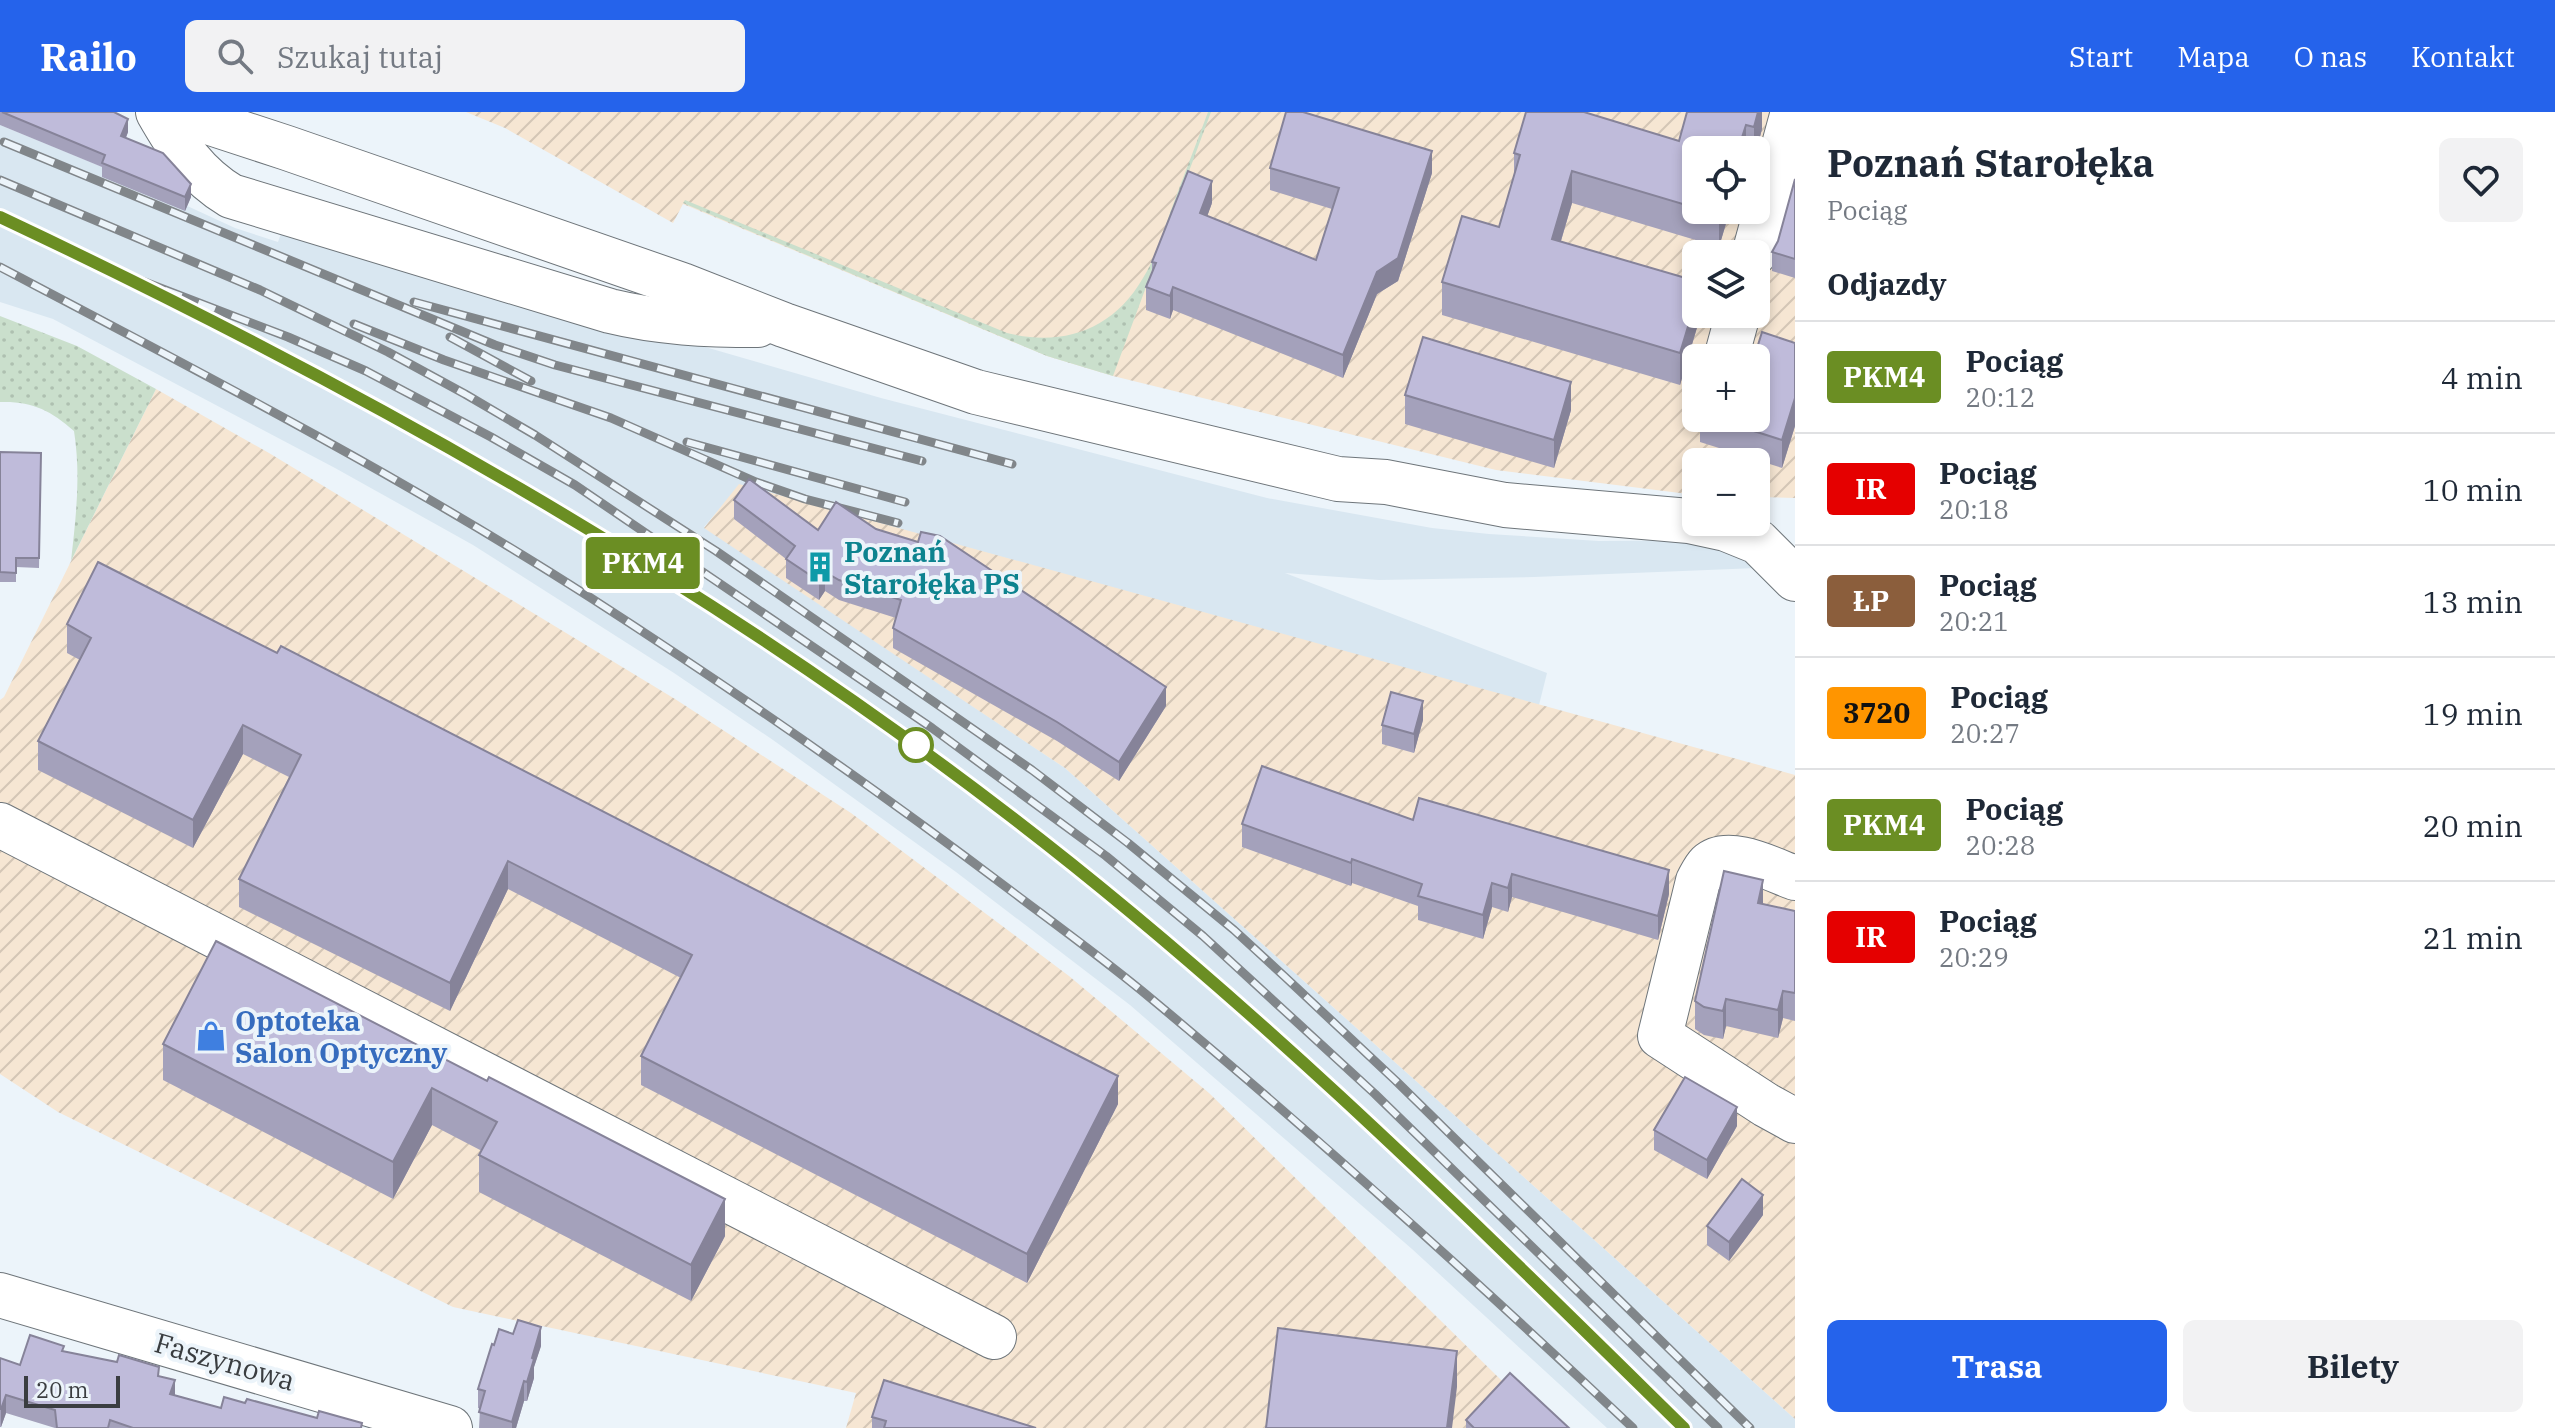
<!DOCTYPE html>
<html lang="pl">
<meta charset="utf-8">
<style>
:root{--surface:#fff;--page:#f2f2f3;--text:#1f2937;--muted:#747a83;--line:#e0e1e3;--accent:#2563eb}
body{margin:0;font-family:"IBM Plex Serif",serif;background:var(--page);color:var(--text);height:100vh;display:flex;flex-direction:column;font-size:30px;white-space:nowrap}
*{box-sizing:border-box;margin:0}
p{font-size:26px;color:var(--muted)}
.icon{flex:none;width:44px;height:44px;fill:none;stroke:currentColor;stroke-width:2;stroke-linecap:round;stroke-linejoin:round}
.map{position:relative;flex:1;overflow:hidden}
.details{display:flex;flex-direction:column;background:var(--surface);width:760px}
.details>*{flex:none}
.badge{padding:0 16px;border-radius:6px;font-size:28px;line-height:52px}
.buttons{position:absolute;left:1682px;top:24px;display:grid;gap:16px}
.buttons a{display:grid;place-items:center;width:88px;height:88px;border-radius:12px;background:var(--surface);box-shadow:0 4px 12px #0003;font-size:40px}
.scale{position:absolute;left:24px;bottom:20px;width:96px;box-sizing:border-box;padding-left:8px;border:4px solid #3a3d40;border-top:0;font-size:22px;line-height:28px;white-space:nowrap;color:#3a3d40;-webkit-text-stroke:6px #ecf4fa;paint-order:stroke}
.map>.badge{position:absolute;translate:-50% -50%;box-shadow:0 0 0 4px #fff}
h2{padding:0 32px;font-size:30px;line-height:72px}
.round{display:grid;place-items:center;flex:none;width:84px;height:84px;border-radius:12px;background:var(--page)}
.overview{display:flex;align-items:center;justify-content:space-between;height:136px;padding:0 32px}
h1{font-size:38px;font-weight:700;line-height:60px}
.button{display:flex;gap:16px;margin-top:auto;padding:16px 32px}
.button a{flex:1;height:92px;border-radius:12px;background:var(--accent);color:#fff;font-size:32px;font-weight:700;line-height:92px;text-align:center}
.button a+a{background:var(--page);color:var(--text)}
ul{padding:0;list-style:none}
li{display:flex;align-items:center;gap:24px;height:112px;padding:0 32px;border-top:2px solid var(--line)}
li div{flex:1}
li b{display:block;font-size:30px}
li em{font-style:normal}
li .badge{min-width:88px;font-weight:700;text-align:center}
header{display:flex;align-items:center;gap:48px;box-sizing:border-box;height:112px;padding:0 40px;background:var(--accent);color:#fff}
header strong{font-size:38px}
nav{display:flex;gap:44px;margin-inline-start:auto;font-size:28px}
.search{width:560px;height:72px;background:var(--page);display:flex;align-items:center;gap:20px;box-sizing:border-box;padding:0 28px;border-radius:12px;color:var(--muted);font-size:30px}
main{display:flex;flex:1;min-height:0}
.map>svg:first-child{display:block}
.built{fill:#d9e7f1}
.industrial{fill:url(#industrial-furrows);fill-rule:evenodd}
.green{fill:url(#green-dots)}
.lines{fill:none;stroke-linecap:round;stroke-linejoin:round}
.minor-casing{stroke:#6e757a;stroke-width:46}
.minor{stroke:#fff;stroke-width:44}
.rail-casing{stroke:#81868a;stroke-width:9}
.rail{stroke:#ecf4fa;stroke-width:6;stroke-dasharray:18;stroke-linecap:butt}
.wall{fill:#a4a1bb}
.shaded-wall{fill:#868399}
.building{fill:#bfbbda;stroke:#868399;stroke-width:2}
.line-casing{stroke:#fff;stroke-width:18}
.line{stroke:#6b8e23;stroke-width:12}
.stop-dot{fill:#fff;stroke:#6b8e23;stroke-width:4}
.labels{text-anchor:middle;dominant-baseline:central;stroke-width:8;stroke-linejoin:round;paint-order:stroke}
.culture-label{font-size:28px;font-weight:bold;fill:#0d838f;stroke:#ecf4fa;text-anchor:start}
.shop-label{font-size:28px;font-weight:bold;fill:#366cbe;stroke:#ecf4fa;text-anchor:start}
.street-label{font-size:28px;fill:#3a3d40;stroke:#ecf4fa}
</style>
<header>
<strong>Railo</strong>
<div class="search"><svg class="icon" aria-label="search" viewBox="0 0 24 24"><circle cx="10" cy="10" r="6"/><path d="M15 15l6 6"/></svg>Szukaj tutaj</div>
<nav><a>Start</a><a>Mapa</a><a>O nas</a><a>Kontakt</a></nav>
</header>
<main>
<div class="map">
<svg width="1795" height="1316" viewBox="0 0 1795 1316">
<defs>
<pattern id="industrial-furrows" width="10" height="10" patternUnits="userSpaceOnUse" patternTransform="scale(2)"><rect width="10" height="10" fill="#f6e6d3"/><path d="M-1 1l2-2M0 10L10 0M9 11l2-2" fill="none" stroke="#d4c6b6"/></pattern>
<pattern id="green-dots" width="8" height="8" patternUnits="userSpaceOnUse" patternTransform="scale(2)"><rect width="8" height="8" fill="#cadfcc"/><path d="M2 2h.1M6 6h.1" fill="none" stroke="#aec0b0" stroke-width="1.8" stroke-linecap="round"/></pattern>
</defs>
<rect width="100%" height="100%" fill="#ecf4fa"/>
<polygon class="built" points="0,13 105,56 235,116 278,130 284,113 881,286 1267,386 1432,416 1489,422 1599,429 1733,428 1757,456 1534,465 1379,468 1285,461 1547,561 1539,593 740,373 704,415 1065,656 1795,1307 1795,1316 1607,1316 1412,1137 1130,893 956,760 773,628 674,561 473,433 335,356 53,207 0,190"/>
<g class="industrial">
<path d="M466,0H1795V386L1756,385V350H1696V383L1496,358L1113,264L1047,244L683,92L673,111L505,16ZM1696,38H1756V98H1696ZM1696,142H1756V202H1696ZM1696,246H1756V306H1696Z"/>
<polygon points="156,277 269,341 675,587 851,701 1069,864 1209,981 1550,1316 846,1316 856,1281 453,1195 58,1000 0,962 0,588 4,585"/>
<polygon points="739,372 1795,663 1795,1307 1065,656 704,416"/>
</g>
<g class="green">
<path d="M1208,0H1211L1113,264L1047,244L683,91L685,88L1007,221C1063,235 1113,218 1143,166C1156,145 1163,121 1171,98C1183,65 1196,33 1208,0Z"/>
<path d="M0,204L77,234L156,277L71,449C76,404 81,364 74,319C50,298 32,289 0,290Z"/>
</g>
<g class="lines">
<g class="minor-casing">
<g id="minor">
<path d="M158,0C178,35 196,63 231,84L610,199C659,211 707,213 758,213"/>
<polyline points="177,0 287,36 682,173 784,213 976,280 1338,367 1386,370 1505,393 1689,409 1726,417 1758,430 1795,467"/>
<polyline points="1754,142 1793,0"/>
<polyline points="1726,246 1738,202"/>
<polyline points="0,713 994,1225"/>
<path d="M1795,766C1773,758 1728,734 1708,753C1704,757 1701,764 1698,769L1660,924L1766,993L1795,1009"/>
<polyline points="0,1183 450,1316"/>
</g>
</g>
<use href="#minor" class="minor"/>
<g class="rail-casing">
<g id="rail">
<polyline points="4,30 495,233 555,253 922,349"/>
<polyline points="0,68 260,178 388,240 465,282 535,323 716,439 1032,658 1128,731 1234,818 1284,864 1396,969 1750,1316"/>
<polyline points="0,105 142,169 288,225 366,259 491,325 575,373 932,616 1106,744 1203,824 1375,982 1718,1316"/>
<path d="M0,155C200,260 401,364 591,486C732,577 871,673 1006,775C1051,809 1098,843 1142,879C1311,1019 1474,1166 1633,1316"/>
<polyline points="414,190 1012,352"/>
<path d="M190,198C296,253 402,307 506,367C679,467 848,580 1007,702C1250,887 1466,1103 1684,1316"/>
<polyline points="354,212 444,248 611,306 756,370 805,387 898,411"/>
<polyline points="450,225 531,269"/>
<polyline points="687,330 905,390"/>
</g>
</g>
<use href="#rail" class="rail"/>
</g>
<g class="wall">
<polygon points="0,0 114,0 128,20 126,26 191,85 185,99 102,65 102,55 0,13"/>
<polygon points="1762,0 1762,17 1756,40 1756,38 1696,38 1696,98 1730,98 1719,135 1572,91 1561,129 1701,202 1680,273 1442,203 1442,170 1499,115 1514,65 1514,41 1679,29"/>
<polygon points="1270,56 1432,61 1398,169 1377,182 1343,266 1173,198 1170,207 1146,198 1146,175 1152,160 1152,150 1212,91 1207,104 1316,148 1332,97 1270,78"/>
<polygon points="1795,67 1795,166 1772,159 1772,140 1778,129"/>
<polygon points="1795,231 1795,314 1782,356 1700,330 1700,306 1756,306"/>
<polygon points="1405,283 1571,298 1554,356 1405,312"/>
<polygon points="0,340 41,341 39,456 16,455 16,470 0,470"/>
<polygon points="734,388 818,418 876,417 1166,594 1119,669 1057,629 893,536 893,516 896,506 839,488 825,479 819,488 786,466 786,447 734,407"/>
<polygon points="67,512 1118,992 1027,1171 641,973 641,944 681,866 508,777 450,899 239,795 239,767 289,665 243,642 193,736 38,658 38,629 80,548 67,541"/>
<polygon points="1423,608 1414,641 1382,632 1382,613"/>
<polygon points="1413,708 1669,782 1658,828 1512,785 1508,800 1492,795 1483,827 1418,808 1418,794 1352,771 1351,774 1242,735 1242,712"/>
<polygon points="1763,792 1795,799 1795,909 1783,906 1778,926 1726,914 1723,927 1704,923 1695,917 1695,889"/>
<polygon points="216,829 725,1124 691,1189 479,1080 479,1043 482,1039 432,1013 393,1087 163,968 163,932"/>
<polygon points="1737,1014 1707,1067 1654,1038 1654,1018"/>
<polygon points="1763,1103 1729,1149 1707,1133 1707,1114"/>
<polygon points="494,1233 541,1234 534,1255 534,1266 527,1289 524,1289 516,1316 479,1316 480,1297 478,1296 478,1277"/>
<polygon points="64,1239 159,1264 175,1283 221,1296 245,1291 362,1316 55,1316 6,1301 1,1315 0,1315 0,1246 20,1253"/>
<polygon points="872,1305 1036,1316 872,1316"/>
<polygon points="1466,1308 1569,1316 1466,1316"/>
</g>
<g class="shaded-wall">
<polygon points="1758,0 1762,0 1762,17 1756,40 1756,38 1754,38 1754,15"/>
<polygon points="128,7 128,20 121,37 121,24"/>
<polygon points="1746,13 1746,38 1738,38"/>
<polygon points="1432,39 1432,61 1398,169 1377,182 1343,266 1343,243 1377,160"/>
<polygon points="1572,59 1572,91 1552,159 1552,127"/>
<polygon points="1212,69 1212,91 1200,124 1200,101"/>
<polygon points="191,72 191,85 185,99 185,85"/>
<polygon points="1720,98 1730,98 1719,135 1719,103"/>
<polygon points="1173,175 1173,198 1170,207 1170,184"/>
<polygon points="1696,188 1696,202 1701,202 1680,273 1680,241"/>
<polygon points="1571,270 1571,298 1554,356 1554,328"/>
<polygon points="1795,286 1795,314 1782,356 1782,328"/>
<polygon points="825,460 825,479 819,488 819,469"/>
<polygon points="1166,575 1166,594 1119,669 1119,650"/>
<polygon points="1423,589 1423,608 1414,641 1414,622"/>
<polygon points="243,613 243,642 193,736 193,708"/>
<polygon points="1352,747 1352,771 1351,774 1351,751"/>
<polygon points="508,749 508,777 450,899 450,871"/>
<polygon points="1669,758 1669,782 1658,828 1658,804"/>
<polygon points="1512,762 1512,785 1508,800 1508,776"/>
<polygon points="1763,768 1763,795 1758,791"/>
<polygon points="1492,771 1492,795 1483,827 1483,803"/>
<polygon points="1783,879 1783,906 1778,926 1778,898"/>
<polygon points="1726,887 1726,914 1723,927 1723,899"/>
<polygon points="1118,964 1118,992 1027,1171 1027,1142"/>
<polygon points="432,976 432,1013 393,1087 393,1050"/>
<polygon points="1737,995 1737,1014 1707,1067 1707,1048"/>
<polygon points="1763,1083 1763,1103 1729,1149 1729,1130"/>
<polygon points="725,1087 725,1124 691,1189 691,1153"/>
<polygon points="541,1215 541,1234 534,1255 534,1266 527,1289 527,1270 532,1246"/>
<polygon points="1457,1239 1457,1275 1452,1316 1447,1316"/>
<polygon points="175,1268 175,1286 170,1282"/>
<polygon points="524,1269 524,1289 516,1316 512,1316 512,1310"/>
<polygon points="6,1283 6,1301 1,1315 1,1297"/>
</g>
<g class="building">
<polygon points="2,0 114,0 128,7 121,24 163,41 191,72 185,85 102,51 105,43"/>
<polygon points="1286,0 1303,0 1432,39 1398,146 1377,160 1343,243 1173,175 1170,184 1146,175 1156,151 1152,150 1188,59 1212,69 1200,101 1316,148 1339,76 1270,56"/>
<polygon points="1526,0 1584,0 1679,29 1687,0 1758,0 1754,15 1746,13 1738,38 1696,38 1696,96 1572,59 1552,127 1696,169 1696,188 1680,241 1442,170 1462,104 1499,115 1520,43 1514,41"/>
<polygon points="1795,67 1795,147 1772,140 1778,129"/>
<polygon points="1703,98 1720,98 1719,103"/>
<polygon points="1762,220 1795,231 1795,286 1782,328 1713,306 1756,306 1756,246 1754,246"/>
<polygon points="1423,225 1571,270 1554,328 1405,283"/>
<polygon points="0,340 41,341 39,446 16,446 16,461 0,460"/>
<polygon points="749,367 818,418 836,390 876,417 918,430 921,420 940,424 1166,575 1119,650 1057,610 893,516 901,488 839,468 825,460 819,469 786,447 795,434 734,388"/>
<polygon points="98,450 277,541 281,534 1118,964 1027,1142 641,944 692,843 508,749 450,871 239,767 301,643 243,613 193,708 38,629 91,526 67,512"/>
<polygon points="1391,580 1423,589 1414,622 1382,613"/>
<polygon points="1262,654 1413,708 1419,686 1669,758 1658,804 1512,762 1508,776 1492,771 1483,803 1418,784 1422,772 1352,747 1351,751 1242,712"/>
<polygon points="1724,759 1763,768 1758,791 1795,799 1795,881 1783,879 1778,898 1726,887 1723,899 1704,895 1695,889"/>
<polygon points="216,829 487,969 489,965 725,1087 691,1153 479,1043 497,1010 432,976 393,1050 163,932"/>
<polygon points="1685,965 1737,995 1707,1048 1654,1018"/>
<polygon points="1742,1067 1763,1083 1729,1130 1707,1114"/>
<polygon points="518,1208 541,1215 532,1246 534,1247 527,1270 524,1269 512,1310 479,1300 485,1279 478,1277 492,1232 494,1233 499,1217 513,1222"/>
<polygon points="1278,1216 1457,1239 1447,1316 1266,1316"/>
<polygon points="30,1223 64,1234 62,1239 117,1250 119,1243 159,1255 158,1264 175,1268 170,1282 221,1296 224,1285 245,1291 247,1287 317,1306 319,1299 362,1311 361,1316 133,1316 110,1308 108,1316 57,1316 55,1298 6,1283 1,1297 0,1297 0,1246 20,1253"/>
<polygon points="1510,1261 1569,1316 1474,1316 1466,1308"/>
<polygon points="884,1268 1036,1316 884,1316 886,1309 872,1305"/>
</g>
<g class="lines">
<g class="line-casing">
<path id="line" d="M0,105C354,272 698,464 1009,703C1251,888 1467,1103 1684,1316"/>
</g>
<use href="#line" class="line"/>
</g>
<defs>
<g id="building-bare" transform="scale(2.4)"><path d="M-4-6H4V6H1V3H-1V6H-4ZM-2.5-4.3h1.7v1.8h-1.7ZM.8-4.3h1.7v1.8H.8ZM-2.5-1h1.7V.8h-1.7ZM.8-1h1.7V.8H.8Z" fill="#0f9aa8" stroke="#ecf4fa" stroke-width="2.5" paint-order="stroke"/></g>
<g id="shop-bare" transform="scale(2.4)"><path d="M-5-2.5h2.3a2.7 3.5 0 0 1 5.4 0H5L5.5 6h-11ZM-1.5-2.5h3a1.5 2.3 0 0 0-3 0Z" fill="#3f7fe0" stroke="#ecf4fa" stroke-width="2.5" paint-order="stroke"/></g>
</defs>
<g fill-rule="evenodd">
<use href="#building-bare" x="820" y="455"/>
<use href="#shop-bare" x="211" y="924"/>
</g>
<circle class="stop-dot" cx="916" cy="633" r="16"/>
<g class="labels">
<g class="culture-label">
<text x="844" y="439">Poznań<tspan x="844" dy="32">Starołęka PS</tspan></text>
</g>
<g class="shop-label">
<text x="235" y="908">Optoteka<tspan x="235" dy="32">Salon Optyczny</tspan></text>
</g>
<g class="street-label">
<text transform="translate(225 1249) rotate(16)">Faszynowa</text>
</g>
</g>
</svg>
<div class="buttons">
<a><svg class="icon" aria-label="locate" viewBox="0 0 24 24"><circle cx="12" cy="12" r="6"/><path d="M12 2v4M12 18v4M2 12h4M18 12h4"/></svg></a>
<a><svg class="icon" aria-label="layers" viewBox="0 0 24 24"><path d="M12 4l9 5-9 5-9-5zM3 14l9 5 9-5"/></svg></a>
<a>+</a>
<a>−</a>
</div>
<div class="scale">20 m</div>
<b class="badge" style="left:643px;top:451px;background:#6b8e23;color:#fff">PKM4</b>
</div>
<section class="details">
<div class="overview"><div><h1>Poznań Starołęka</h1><p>Pociąg</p></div><a class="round"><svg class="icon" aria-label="heart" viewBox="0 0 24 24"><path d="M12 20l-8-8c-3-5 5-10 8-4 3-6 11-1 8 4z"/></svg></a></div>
<h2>Odjazdy</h2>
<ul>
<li><span class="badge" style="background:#6b8e23;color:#fff">PKM4</span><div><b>Pociąg</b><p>20:12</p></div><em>4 min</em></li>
<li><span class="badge" style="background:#e50000;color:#fff">IR</span><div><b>Pociąg</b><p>20:18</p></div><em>10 min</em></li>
<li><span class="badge" style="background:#8b5e3c;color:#fff">ŁP</span><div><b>Pociąg</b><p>20:21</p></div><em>13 min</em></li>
<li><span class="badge" style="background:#ff9500;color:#111">3720</span><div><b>Pociąg</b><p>20:27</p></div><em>19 min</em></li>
<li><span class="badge" style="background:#6b8e23;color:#fff">PKM4</span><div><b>Pociąg</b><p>20:28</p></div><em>20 min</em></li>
<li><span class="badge" style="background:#e50000;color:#fff">IR</span><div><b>Pociąg</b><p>20:29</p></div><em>21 min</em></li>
</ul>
<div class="button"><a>Trasa</a><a>Bilety</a></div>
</section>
</main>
